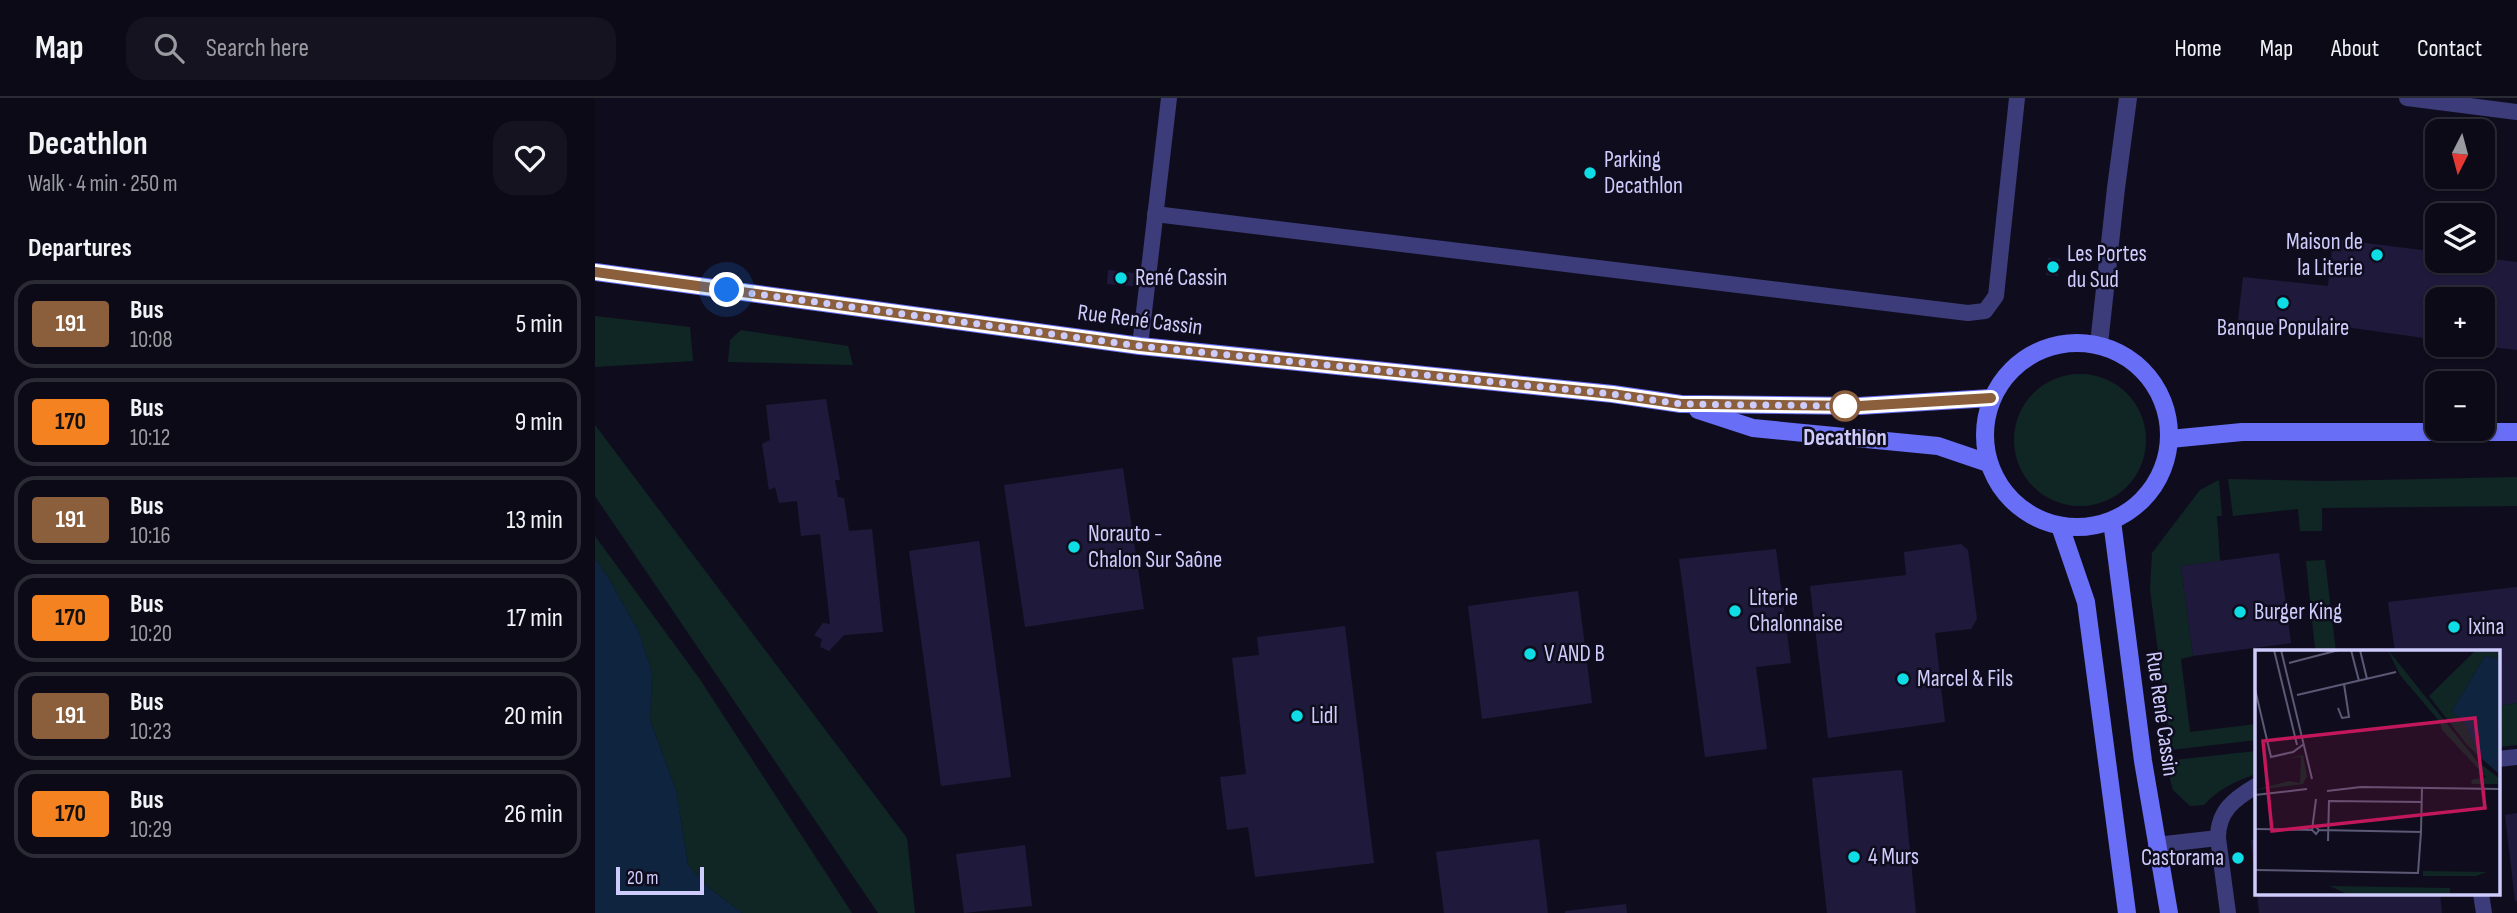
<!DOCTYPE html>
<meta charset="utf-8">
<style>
:root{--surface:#0b0a16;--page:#14131f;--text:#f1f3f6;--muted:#9a9aa1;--line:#2b2b35}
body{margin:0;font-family:"Sofia Sans Condensed",sans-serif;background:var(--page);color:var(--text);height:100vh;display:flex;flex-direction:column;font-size:26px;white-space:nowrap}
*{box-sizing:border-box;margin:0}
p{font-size:23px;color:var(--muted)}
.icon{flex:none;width:38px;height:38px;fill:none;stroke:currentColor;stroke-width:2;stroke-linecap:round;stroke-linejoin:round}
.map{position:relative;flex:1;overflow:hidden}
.sheet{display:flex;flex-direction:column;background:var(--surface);width:595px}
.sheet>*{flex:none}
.badge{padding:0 14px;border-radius:5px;font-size:24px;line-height:46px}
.needle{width:46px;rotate:186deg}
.tools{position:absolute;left:1830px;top:21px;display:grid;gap:14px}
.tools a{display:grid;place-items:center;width:70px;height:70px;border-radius:14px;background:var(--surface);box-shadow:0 2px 5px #0004,0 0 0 2px var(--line);font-size:35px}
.scale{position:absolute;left:21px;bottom:18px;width:88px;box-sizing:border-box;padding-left:7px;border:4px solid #ceccfc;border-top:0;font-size:19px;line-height:24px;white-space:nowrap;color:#ceccfc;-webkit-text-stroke:5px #0f0d1d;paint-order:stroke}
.you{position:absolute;width:35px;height:35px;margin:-18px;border:5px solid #fff;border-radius:50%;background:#1a73e8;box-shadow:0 0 0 10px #1a73e833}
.map>.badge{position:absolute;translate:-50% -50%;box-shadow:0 0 0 4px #fff}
h2{padding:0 28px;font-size:26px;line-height:63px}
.round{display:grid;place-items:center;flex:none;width:74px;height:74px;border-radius:21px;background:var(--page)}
.head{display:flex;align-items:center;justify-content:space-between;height:119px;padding:0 28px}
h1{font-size:33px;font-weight:700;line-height:52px}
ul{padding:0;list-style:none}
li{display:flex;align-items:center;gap:21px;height:88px;margin:0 14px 10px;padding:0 14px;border:4px solid var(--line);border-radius:21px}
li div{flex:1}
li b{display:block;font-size:26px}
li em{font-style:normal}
li .badge{min-width:77px;font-weight:700;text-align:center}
header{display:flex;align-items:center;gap:42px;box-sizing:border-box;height:98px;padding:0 35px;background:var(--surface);border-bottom:2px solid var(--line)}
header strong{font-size:33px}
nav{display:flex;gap:38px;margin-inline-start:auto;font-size:24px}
.search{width:490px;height:63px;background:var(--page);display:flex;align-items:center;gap:18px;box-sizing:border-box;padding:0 24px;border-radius:21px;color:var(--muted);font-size:26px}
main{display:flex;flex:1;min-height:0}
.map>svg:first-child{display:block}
.green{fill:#102624}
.water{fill:#0e243f}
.building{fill:#1f1a3c}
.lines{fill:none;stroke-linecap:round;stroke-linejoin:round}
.service{stroke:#3b3c79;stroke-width:16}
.minor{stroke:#3b3c79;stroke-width:18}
.secondary{stroke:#696ef6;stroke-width:18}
.line-casing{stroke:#fff;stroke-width:16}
.line{stroke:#8b5e3c;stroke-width:10}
.walk{stroke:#ceccfc;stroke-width:7;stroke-dasharray:0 12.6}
.poi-dot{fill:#0edde5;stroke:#0f0d1d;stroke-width:2.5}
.stop-dot{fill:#fff;stroke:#8b5e3c;stroke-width:3.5}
.labels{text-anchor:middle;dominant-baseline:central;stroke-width:5;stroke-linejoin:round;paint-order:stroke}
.poi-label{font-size:23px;fill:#ceccfc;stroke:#0f0d1d;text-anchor:start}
.street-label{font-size:23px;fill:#ceccfc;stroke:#0f0d1d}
.stop-label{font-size:23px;font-weight:bold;fill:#ceccfc;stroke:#0f0d1d}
.inset-road{fill:none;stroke:#5b5976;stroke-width:2}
.view{fill:#c2185b;fill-opacity:0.15;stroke:#c2185b;stroke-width:3.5}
.inset-edge{fill:none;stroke:#ceccfc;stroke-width:3.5}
</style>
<header>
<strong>Map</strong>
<div class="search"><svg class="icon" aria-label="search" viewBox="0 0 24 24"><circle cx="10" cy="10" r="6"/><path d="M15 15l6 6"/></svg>Search here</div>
<nav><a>Home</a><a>Map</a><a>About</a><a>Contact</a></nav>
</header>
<main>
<section class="sheet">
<div class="head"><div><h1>Decathlon</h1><p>Walk · 4 min · 250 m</p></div><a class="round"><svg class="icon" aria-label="heart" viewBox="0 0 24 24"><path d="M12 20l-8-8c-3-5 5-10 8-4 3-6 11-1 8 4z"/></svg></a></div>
<h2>Departures</h2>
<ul>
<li><span class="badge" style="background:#8b5e3c;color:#fff">191</span><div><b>Bus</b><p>10:08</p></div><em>5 min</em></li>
<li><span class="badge" style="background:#f58220;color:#111">170</span><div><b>Bus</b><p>10:12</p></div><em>9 min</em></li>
<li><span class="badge" style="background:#8b5e3c;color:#fff">191</span><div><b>Bus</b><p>10:16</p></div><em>13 min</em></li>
<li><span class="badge" style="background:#f58220;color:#111">170</span><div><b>Bus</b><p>10:20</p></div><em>17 min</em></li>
<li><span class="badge" style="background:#8b5e3c;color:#fff">191</span><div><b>Bus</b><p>10:23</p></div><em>20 min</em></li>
<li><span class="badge" style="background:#f58220;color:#111">170</span><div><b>Bus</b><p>10:29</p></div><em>26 min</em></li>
</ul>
</section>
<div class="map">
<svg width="1922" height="815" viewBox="0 0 1922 815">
<rect width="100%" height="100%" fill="#0f0d1d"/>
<g class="green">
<polygon points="0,218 95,229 98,263 0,269"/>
<polygon points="146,232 253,248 258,267 133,264 135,242"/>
<circle cx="1485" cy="342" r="66"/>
<polygon points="0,327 312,740 320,815 283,815 0,398"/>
<polygon points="1922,379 1922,408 1727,410 1727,433 1705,433 1703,411 1638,418 1633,381 1733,383"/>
<polygon points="1624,382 1627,418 1622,418 1625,463 1586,468 1598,558 1586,561 1595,634 1661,626 1661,642 1576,652 1555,492 1557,455 1605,392"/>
<polygon points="0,438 104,580 257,815 147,815 113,789 93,767 81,692 55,622 57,574 44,534 14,481 0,460"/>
<polygon points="1730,462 1741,554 1721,554 1719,542 1711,463"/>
<polygon points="1922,605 1922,647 1903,649 1903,608"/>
<path d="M1661,653V676C1641,683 1623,691 1609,707L1595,708L1578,692L1570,663Z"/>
</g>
<polygon class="water" points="0,460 14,481 44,534 57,574 55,622 81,692 93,767 113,789 147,815 0,815"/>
<g class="building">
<polygon points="1738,141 1843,154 1843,163 1888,163 1888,160 1922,164 1922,252 1888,248 1888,201 1843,201 1843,242 1729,226 1729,232 1643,222 1648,179 1733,188"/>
<polygon points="1453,160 1465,161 1463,178 1451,177"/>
<polygon points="513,172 539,175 538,188 512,186"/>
<polygon points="231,301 245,382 240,382 243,399 249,400 254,433 277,431 288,534 249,537 234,553 225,549 227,541 219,537 228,525 235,526 225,436 206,438 202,403 184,405 180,389 174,392 167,346 175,342 171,307"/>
<polygon points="528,370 549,511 430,529 409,387"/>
<polygon points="384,443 416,679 346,688 314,453"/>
<polygon points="1366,446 1373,452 1382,521 1376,531 1340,535 1350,624 1233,640 1215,488 1311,477 1309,454"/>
<polygon points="1181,451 1196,565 1161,569 1172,651 1110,659 1084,461"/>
<polygon points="1684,455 1696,545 1598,558 1586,468"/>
<polygon points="1922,489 1922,605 1903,608 1903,554 1800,554 1793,504"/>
<polygon points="983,493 997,605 887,621 873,508"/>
<polygon points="750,528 779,765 660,779 653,729 632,732 625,679 651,676 637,560 664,557 662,539"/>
<polygon points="1307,672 1321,815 1232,815 1217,680"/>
<polygon points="1922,715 1922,803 1920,803 1910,717"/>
<polygon points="944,741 953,815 849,815 841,754"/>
<polygon points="1661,741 1661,774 1659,774 1656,742"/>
<polygon points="430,747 437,808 369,815 361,756"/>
<polygon points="1662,796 1845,796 1847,815 1664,815"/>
<polygon points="1031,806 1032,815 970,815 970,813"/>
</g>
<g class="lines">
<g class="service">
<polyline points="1812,0 1922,14"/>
<polyline points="560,116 1373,215 1390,213 1401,198 1422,0"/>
<polyline points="545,248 574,0"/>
<polyline points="1903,661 1922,659"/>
<polyline points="1623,740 1633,815"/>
<path d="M1561,747L1623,740C1623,713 1639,701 1661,688"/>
<polyline points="1886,796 1889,815"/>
</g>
<polyline class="minor" points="1504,246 1521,90 1533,0"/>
<g class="secondary">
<polyline points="0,174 545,248 1018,296 1086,306 1264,308 1396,300"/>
<circle cx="1482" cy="337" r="92"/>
<polyline points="1103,312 1158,330 1343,348 1393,365"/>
<polyline points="1575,341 1647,334 1922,334"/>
<polyline points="1517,423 1548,663 1574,815"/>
<polyline points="1465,428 1491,504 1532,815"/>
</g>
</g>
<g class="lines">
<g class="line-casing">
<polyline id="line" points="0,174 545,248 1017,296 1086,306 1111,306 1264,308 1396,300"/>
</g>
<use href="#line" class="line"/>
<polyline class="walk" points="132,192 545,248 1017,296 1086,306 1250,308"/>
</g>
<g class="poi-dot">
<circle cx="995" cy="75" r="7"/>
<circle cx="1782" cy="157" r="7"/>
<circle cx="1458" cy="169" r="7"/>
<circle cx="526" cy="180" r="7"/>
<circle cx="1688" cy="205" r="7"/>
<circle cx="479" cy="449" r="7"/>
<circle cx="1140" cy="513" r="7"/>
<circle cx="1645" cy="514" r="7"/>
<circle cx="1859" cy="529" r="7"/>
<circle cx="935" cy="556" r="7"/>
<circle cx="1308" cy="581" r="7"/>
<circle cx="702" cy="618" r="7"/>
<circle cx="1259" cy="759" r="7"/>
<circle cx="1643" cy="760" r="7"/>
</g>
<circle class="stop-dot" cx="1250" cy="308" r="14"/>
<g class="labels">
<g class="poi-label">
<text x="1009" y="62">Parking<tspan x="1009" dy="26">Decathlon</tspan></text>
<text x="1768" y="144" text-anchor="end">Maison de<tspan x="1768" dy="26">la Literie</tspan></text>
<text x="1472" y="156">Les Portes<tspan x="1472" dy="26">du Sud</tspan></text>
<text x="540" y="180">René Cassin</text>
<text x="1688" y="230" text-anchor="middle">Banque Populaire</text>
<text x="493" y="436">Norauto -<tspan x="493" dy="26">Chalon Sur Saône</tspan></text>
<text x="1154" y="500">Literie<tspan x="1154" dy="26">Chalonnaise</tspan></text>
<text x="1659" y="514">Burger King</text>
<text x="1873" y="529">Ixina</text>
<text x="949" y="556">V AND B</text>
<text x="1322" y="581">Marcel &amp; Fils</text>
<text x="716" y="618">Lidl</text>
<text x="1273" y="759">4 Murs</text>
<text x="1629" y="760" text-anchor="end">Castorama</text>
</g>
<g class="street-label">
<text transform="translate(545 222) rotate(7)">Rue René Cassin</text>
<text transform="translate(1567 616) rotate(82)">Rue René Cassin</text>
</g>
<g class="stop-label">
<text x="1250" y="340">Decathlon</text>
</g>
</g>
<g transform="translate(1660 552)">
<rect width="245" height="245" fill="#0f0d1d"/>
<path d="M133,0L222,111L245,129V134H217L216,130L231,127L187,80L185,72L145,25ZM221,0L245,2V9L230,6L197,61L211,75L223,105L245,126L212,95L174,46ZM48,105L52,126L48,134L0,140L34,131L45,133L46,107L35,108ZM168,221L232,222L221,226H168ZM75,236L195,238V245H161L92,244Z" fill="#102624"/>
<path d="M230,6L245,9L243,123L223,105L211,75L197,61Z" fill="#0e243f"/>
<path class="inset-road" d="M19,0L42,95M26,0L57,129M96,0L104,31M105,0L112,29M34,13L84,0M0,39L16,107L38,102L49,94M42,45L141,22M83,58L87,68L94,67L89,34M72,141L106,137L245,139M0,145L52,139M60,176L64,180L61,184L57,180L61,149M0,179L57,180M64,180L166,182L167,138M73,191L74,151L167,152M0,220L163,223L166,182"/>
<path class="view" d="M220,68L230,158L17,181L8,91Z"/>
<rect width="245" height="245" class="inset-edge"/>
</g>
</svg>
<div class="tools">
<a><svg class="needle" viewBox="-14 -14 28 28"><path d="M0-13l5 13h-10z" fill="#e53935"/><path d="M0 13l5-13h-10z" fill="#9a9aa1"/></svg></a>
<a><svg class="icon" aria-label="layers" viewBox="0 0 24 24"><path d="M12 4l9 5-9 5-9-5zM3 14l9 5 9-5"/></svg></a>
<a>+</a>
<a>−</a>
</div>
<div class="scale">20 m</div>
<div class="you" style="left:132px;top:192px"></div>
</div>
</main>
